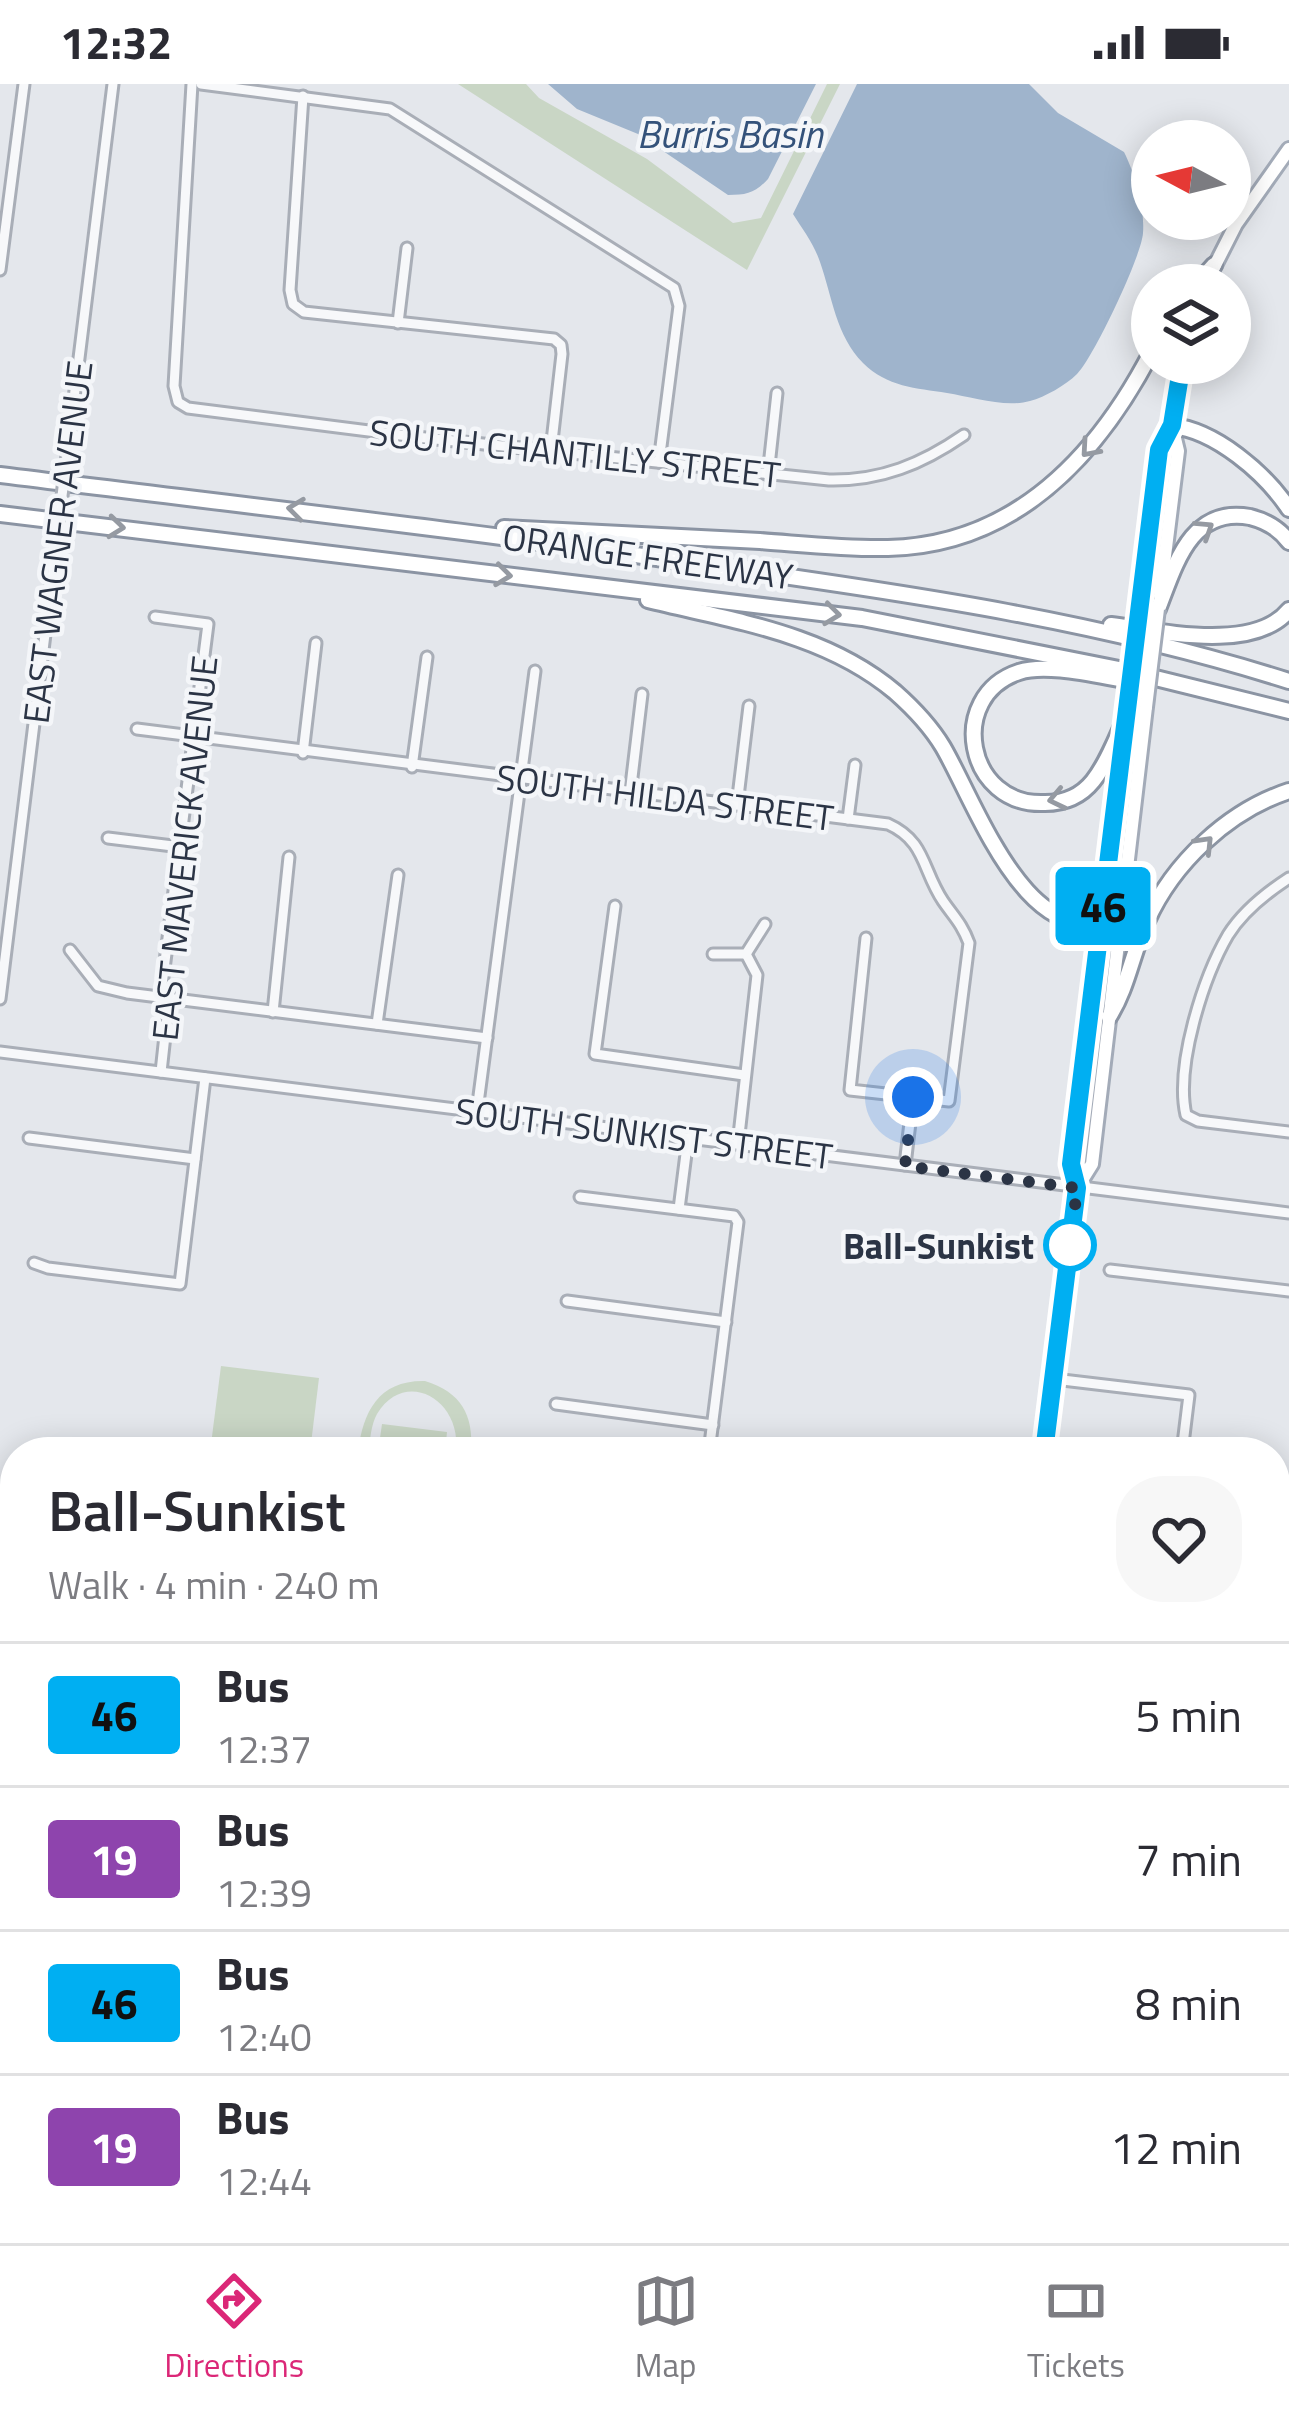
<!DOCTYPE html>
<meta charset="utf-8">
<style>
:root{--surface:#fff;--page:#f7f7f7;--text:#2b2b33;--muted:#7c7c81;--line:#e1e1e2;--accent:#db2777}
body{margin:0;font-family:"Titillium Web",sans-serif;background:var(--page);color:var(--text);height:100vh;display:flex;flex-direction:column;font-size:45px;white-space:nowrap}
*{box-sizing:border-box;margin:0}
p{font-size:39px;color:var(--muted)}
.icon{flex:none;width:66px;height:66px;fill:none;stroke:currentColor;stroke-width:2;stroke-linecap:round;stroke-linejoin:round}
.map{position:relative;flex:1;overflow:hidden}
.panel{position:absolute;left:0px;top:1353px;width:1290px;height:807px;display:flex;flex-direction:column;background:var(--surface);border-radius:48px 48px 0 0;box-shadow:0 6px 30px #0003}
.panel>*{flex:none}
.badge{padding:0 24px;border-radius:9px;font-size:42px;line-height:78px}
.needle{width:78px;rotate:277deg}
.tools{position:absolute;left:1131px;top:36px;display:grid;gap:24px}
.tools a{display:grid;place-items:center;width:120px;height:120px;border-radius:50%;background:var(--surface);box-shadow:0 6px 30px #0003;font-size:60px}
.you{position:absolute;width:60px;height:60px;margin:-30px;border:9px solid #fff;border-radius:50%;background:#1a73e8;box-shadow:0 0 0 18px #1a73e833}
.map>.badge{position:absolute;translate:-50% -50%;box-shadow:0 0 0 6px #fff}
.round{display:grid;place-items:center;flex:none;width:126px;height:126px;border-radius:48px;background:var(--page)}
.head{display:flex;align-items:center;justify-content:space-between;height:204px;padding:0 48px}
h1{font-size:57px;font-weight:600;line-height:90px}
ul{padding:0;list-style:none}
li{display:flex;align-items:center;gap:36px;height:144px;padding:0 48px;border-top:3px solid var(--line)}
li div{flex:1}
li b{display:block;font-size:45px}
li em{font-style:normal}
li .badge{min-width:132px;font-weight:700;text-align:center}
.status{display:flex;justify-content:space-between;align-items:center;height:84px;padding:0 60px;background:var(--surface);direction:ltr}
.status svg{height:33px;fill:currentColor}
.menu{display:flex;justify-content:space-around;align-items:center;height:168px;border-top:3px solid var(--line);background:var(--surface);font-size:33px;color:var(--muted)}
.menu a{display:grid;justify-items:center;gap:6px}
.menu .selected{color:var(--accent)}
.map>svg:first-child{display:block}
.green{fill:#c9d6c5}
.water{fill:#9fb4cc}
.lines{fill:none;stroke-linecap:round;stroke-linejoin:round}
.minor-casing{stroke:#a9aeb7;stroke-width:15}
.major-casing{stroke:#a3abb8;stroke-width:18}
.highway-casing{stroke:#8b94a3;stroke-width:20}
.minor{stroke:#f7f8fa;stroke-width:9}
.major{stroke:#fff;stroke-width:12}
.highway{stroke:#fff;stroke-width:14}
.minor-bridge-casing{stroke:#a9aeb7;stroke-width:15;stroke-linecap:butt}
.major-bridge-casing{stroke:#a3abb8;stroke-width:18;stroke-linecap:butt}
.minor-bridge{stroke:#f7f8fa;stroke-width:9}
.major-bridge{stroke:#fff;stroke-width:12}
.oneway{stroke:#959aa2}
.line-casing{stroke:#fff;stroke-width:27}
.line{stroke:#00aff2;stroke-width:18}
.walk{stroke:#2b3445;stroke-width:12;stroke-dasharray:0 21.6}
.stop-dot{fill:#fff;stroke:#00aff2;stroke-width:6}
.labels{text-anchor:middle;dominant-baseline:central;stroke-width:9;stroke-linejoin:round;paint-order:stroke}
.street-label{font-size:36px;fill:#2b3445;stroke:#f4f6f9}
.stop-label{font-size:36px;font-weight:bold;fill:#2b3445;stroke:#f4f6f9;text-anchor:end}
.water-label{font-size:39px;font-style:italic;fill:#34527a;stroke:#f4f6f9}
</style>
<div class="status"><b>12:32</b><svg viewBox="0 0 49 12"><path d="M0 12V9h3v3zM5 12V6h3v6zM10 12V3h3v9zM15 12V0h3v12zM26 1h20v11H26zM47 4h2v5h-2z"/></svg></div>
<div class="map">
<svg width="1289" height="2159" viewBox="0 0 1289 2159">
<rect width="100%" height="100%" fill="#e4e7ec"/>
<g class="green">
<polygon points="458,0 526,0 539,14 647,75 733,139 761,134 827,0 840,0 747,186"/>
<polygon points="221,1282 319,1294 310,1368 210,1368"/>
<path d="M425,1297C461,1308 474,1331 471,1368H456C462,1315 405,1284 377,1330C371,1341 370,1355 369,1368H358C363,1327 379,1296 425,1297Z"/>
<polygon points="382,1340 447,1348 445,1368 378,1368"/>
</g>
<g class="water">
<path d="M548,0H816L768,95C755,109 747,111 728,111L638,50L577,25Z"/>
<path d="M857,0H1029L1058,29L1124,68C1135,90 1145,123 1143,149C1142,171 1093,275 1077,290C1066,301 1045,313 1030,317C1005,324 972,313 947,309C916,304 887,303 863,279C836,252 832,212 820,178C814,160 803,146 793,130Z"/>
</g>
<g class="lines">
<g class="minor-casing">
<g id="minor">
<path d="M192,0L174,302L178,318L188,324L416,353L829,396C881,397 922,380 964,351"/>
<polyline points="201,0 390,25 674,204 679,222 659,378"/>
<polyline points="303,12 290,206 293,220 304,228 554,255 561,261 562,270 551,366"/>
<polyline points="0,186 24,0"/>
<polyline points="398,239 407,164"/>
<polyline points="67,371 113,0"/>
<polyline points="768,391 777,309"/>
<polyline points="155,533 208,540 162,901 169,915 161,988"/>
<path d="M137,645L888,740C926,757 922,786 943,817C954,833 962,840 969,859L949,1017L850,1006L866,854"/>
<polyline points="303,669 316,559"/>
<polyline points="412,683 427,573"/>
<polyline points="630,710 642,610"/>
<polyline points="737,721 749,622"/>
<polyline points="848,735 855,681"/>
<polyline points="108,754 181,763"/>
<path d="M1289,794C1266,809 1243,827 1228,851C1203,894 1175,982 1186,1031L1198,1037L1289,1048"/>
<polyline points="615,822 595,970 744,991"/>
<polyline points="70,866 98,902 127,909 487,954"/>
<polyline points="713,870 746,870 765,840"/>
<polyline points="0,915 56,461"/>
<polyline points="273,928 289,773"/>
<polyline points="377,940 398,791"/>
<polyline points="0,968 1289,1129"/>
<polyline points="477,1027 535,587"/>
<polyline points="29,1054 195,1075"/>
<polyline points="738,1060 757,891 746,870"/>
<polyline points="905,1081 913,1013"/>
<polyline points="580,1113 734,1132 738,1138 709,1368"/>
<polyline points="679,1125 688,1054"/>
<polyline points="34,1179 48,1184 180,1200 205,994"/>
<polyline points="1110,1186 1289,1207"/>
<polyline points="567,1217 726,1238"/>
<polyline points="1054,1295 1189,1311 1182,1368"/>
<polyline points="556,1320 713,1341"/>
<polyline points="1275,1482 1289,1483"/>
<polyline points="1275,1637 1289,1524"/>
<polyline points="0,1805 15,1806"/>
<polyline points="59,2145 61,2159"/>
</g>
</g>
<g class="major-casing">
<g id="major">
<polyline points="1205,201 1236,140 1289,65"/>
<polyline points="1160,512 1178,367 1172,342"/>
<polyline points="1140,521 1159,366 1172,342 1182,279"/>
<polyline points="1077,1104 1092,1080 1146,623"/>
<polyline points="1044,1368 1077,1104 1071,1080 1125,643"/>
<polyline points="0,2055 15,2057"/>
<polyline points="0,2072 15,2074"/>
<polyline points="580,2145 679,2159"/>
<polyline points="726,2145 854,2159"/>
<polyline points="946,2159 948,2145"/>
</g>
</g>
<g class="highway-casing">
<g id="highway">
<polyline points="1196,201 1214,181"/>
<path d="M1172,342C1215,346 1265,389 1289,425"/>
<path d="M0,391C240,421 481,448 720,483C913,510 1103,538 1289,597"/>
<polyline points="0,430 862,534 1119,585 1289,627"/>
<path d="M504,444C589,448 674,453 760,457C802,460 845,465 888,464C1015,461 1097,373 1152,267"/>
<path d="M648,516C733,537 825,549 895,608C912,623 931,643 943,663C977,721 1031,881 1121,828"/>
<path d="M1158,525C1175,482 1190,422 1250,433C1266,437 1279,444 1289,458"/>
<path d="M1111,541C1160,547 1254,569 1289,526"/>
<path d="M1127,631C1117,652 1108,678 1093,697C1081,712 1064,719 1045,719C966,723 946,612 1019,588C1049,578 1106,594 1138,598"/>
<path d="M1109,933C1128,903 1132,869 1147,837C1173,779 1228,727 1289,707"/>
</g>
</g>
<use href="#minor" class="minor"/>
<use href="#major" class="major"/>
<use href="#highway" class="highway"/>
<g class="minor-bridge-casing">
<polyline id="minor-bridge" points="56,461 67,371"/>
</g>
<g class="major-bridge-casing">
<g id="major-bridge">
<polyline points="1128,618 1140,521"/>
<polyline points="1146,623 1158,525"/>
</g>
</g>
<use href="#minor-bridge" class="minor-bridge"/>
<use href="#major-bridge" class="major-bridge"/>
</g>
<defs><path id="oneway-chevron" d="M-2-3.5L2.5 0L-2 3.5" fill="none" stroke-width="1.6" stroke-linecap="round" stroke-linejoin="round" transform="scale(3)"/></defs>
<g class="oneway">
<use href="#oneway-chevron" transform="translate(1089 365) rotate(131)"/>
<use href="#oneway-chevron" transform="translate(296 425) rotate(-173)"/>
<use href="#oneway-chevron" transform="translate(116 443) rotate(6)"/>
<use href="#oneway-chevron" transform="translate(1205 445) rotate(-33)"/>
<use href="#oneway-chevron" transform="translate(503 491) rotate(7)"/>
<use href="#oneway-chevron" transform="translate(832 530) rotate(7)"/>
<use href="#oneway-chevron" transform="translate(1057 715) rotate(168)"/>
<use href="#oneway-chevron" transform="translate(1205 760) rotate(-46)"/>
</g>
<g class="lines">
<g class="line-casing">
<polyline id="line" points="1044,1368 1077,1104 1071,1080 1159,366 1172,341 1182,279"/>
</g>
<use href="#line" class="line"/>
<polyline class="walk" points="913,1013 905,1082 1077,1104 1069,1175 1070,1161"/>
</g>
<circle class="stop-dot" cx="1070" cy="1161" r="24"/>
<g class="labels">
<g class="street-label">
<text transform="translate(575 369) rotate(6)">SOUTH CHANTILLY STREET</text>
<text transform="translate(57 458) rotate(-83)">EAST WAGNER AVENUE</text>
<text transform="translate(648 472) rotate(8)">ORANGE FREEWAY</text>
<text transform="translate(665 713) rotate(7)">SOUTH HILDA STREET</text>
<text transform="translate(184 764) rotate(-84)">EAST MAVERICK AVENUE</text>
<text transform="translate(644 1049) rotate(7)">SOUTH SUNKIST STREET</text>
</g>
<g class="stop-label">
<text x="1034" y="1161">Ball-Sunkist</text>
</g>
<g class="water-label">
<text x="730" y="49">Burris Basin</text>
</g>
</g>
</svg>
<div class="tools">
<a><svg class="needle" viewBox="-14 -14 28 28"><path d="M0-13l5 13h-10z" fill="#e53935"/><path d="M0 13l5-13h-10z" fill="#7c7c81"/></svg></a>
<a><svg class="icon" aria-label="layers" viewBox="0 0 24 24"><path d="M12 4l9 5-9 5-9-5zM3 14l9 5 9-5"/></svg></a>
</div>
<div class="you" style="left:913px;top:1013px"></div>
<b class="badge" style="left:1103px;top:822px;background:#00aff2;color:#111">46</b>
<section class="panel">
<div class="head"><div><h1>Ball-Sunkist</h1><p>Walk · 4 min · 240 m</p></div><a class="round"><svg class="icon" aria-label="heart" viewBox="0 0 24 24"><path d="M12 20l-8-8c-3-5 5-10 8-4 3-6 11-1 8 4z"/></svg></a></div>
<ul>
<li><span class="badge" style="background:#00aff2;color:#111">46</span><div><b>Bus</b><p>12:37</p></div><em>5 min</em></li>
<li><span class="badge" style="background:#8e44ad;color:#fff">19</span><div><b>Bus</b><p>12:39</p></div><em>7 min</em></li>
<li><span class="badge" style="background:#00aff2;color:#111">46</span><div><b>Bus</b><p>12:40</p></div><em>8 min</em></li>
<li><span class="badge" style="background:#8e44ad;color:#fff">19</span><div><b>Bus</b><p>12:44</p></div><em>12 min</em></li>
</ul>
</section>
</div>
<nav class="menu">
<a class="selected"><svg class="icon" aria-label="directions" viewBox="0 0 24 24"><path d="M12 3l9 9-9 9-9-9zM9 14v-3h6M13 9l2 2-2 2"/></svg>Directions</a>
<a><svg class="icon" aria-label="map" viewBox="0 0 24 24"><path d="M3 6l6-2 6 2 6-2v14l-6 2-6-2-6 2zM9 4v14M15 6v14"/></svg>Map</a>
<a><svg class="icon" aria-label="tickets" viewBox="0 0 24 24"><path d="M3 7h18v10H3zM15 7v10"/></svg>Tickets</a>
</nav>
